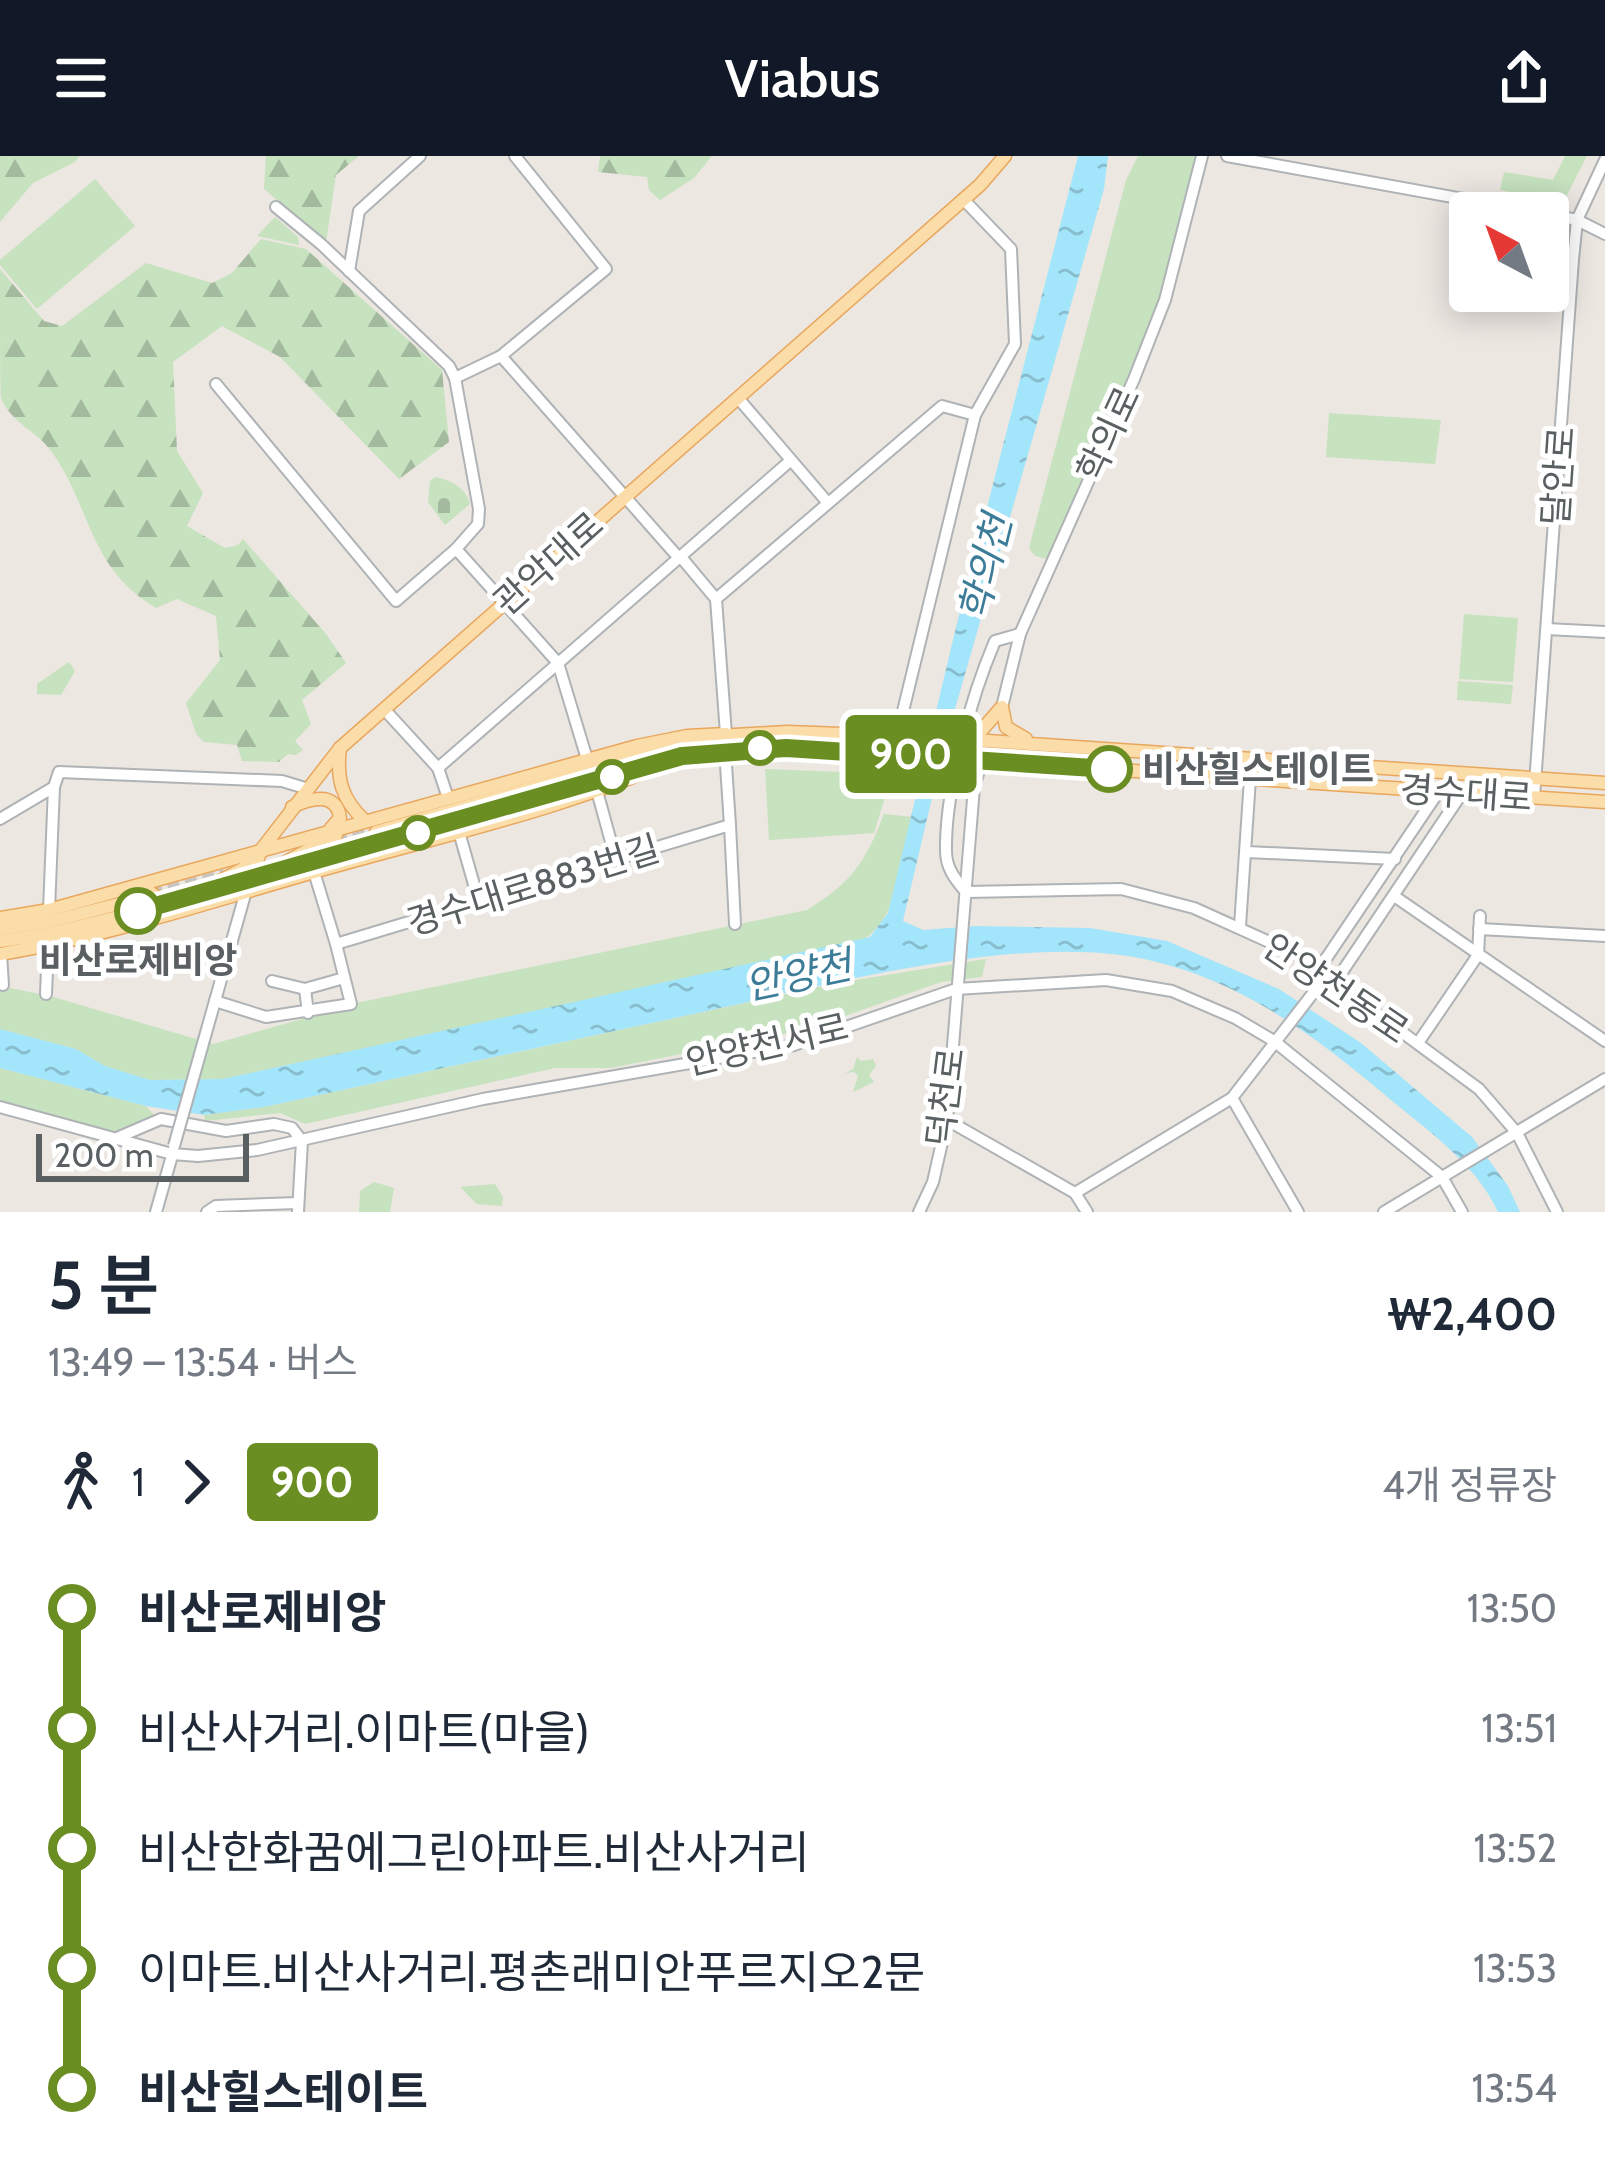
<!DOCTYPE html>
<html lang="ko">
<meta charset="utf-8">
<style>
:root{--surface:#fff;--page:#f6f6f7;--text:#1f2937;--muted:#747a83;--accent:#111827}
body{margin:0;font-family:Cabin,"Noto Sans KR",sans-serif;background:var(--page);color:var(--text);height:100vh;display:flex;flex-direction:column;font-size:45px;white-space:nowrap}
*{box-sizing:border-box;margin:0}
p{font-size:39px;color:var(--muted)}
.icon{flex:none;width:66px;height:66px;fill:none;stroke:currentColor;stroke-width:2;stroke-linecap:round;stroke-linejoin:round}
.map{position:relative;height:1056px;overflow:hidden}
.sheet{display:flex;flex-direction:column;background:var(--surface);flex:1}
.sheet>*{flex:none}
.badge{padding:0 24px;border-radius:9px;font-size:42px;line-height:78px}
.needle{width:78px;rotate:319deg}
.controls{position:absolute;left:1449px;top:36px;display:grid;gap:24px}
.controls a{display:grid;place-items:center;width:120px;height:120px;border-radius:12px;background:var(--surface);box-shadow:0 6px 30px #0003;font-size:60px}
.scale{position:absolute;left:36px;bottom:30px;width:213px;box-sizing:border-box;padding-left:12px;border:6px solid #5a5f61;border-top:0;font-size:33px;line-height:42px;white-space:nowrap;color:#5a5f61;-webkit-text-stroke:9px #fff;paint-order:stroke}
.map>.badge{position:absolute;translate:-50% -50%;box-shadow:0 0 0 6px #fff}
.legs{display:flex;align-items:center;gap:18px;height:132px;padding:0 48px;font-size:39px}
.legs p{margin-inline-start:auto}
.head{display:flex;align-items:center;justify-content:space-between;height:204px;padding:0 48px}
h1{font-size:66px;font-weight:600;line-height:90px}
ul{padding:0 48px;list-style:none}
li{display:flex;align-items:center;gap:42px;height:120px;font-size:45px}
li i{display:grid;place-items:center;width:18px;height:100%;margin:0 15px;background:currentColor}
li i::after{content:'';width:30px;height:30px;margin:-15px;border:9px solid;border-radius:50%;background:var(--surface)}
li p{margin-inline-start:auto}
li:first-child i{background:linear-gradient(#0000 50%,currentColor 0)}
li:last-child i{background:linear-gradient(currentColor 50%,#0000 0)}
header{display:flex;justify-content:space-between;align-items:center;height:156px;padding:0 48px;background:var(--accent);color:#fff;font-size:54px;font-weight:600}
.map>svg:first-child{display:block}
.green{fill:#c6e2bf}
.forest{fill:url(#forest-firs)}
.cemetery{fill:url(#cemetery-stones)}
.water{fill:url(#water-ripples)}
.lines{fill:none;stroke-linecap:round;stroke-linejoin:round}
.major-tunnel{stroke:#c8c5c1;stroke-width:12;stroke-dasharray:12 6;stroke-linecap:butt}
.minor-casing{stroke:#afb3b6;stroke-width:14}
.major-casing{stroke:#e9a65d;stroke-width:15}
.minor{stroke:#fff;stroke-width:10}
.major{stroke:#fadda8;stroke-width:12}
.minor-bridge-casing{stroke:#afb3b6;stroke-width:14;stroke-linecap:butt}
.major-bridge-casing{stroke:#e9a65d;stroke-width:15;stroke-linecap:butt}
.minor-bridge{stroke:#fff;stroke-width:10}
.major-bridge{stroke:#fadda8;stroke-width:12}
.line-1-casing{stroke:#fff;stroke-width:27}
.line-1{stroke:#6b8e23;stroke-width:18}
.stop-1-dot{fill:#fff;stroke:#6b8e23;stroke-width:6}
.labels{text-anchor:middle;dominant-baseline:central;stroke-width:10;stroke-linejoin:round;paint-order:stroke}
.street-label{font-size:36px;fill:#5a5f61;stroke:#fff}
.stop-label{font-size:36px;font-weight:bold;fill:#5a5f61;stroke:#fff;text-anchor:start}
.water-label{font-size:39px;font-style:italic;fill:#3d7c99;stroke:#fff}
</style>
<header><svg class="icon" aria-label="menu" viewBox="0 0 24 24"><path d="M4 6h16M4 12h16M4 18h16"/></svg>Viabus<svg class="icon" aria-label="share" viewBox="0 0 24 24"><path d="M12 15V3M7 8l5-5 5 5M5 13v7h14v-7"/></svg></header>
<div class="map">
<svg width="1605" height="1056" viewBox="0 0 1605 1056">
<defs>
<pattern id="forest-firs" width="22" height="20" patternUnits="userSpaceOnUse" patternTransform="scale(3)"><rect width="22" height="20" fill="#c6e2bf"/><path d="M5 1l3.5 6h-7zM16 11l3.5 6h-7z" fill="#a4ba9f"/></pattern>
<pattern id="cemetery-stones" width="16" height="16" patternUnits="userSpaceOnUse" patternTransform="scale(3)"><rect width="16" height="16" fill="#c6e2bf"/><path d="M2 7V4a2 2 0 0 1 4 0v3zM10 15v-3a2 2 0 0 1 4 0v3z" fill="#a4ba9f"/></pattern>
<pattern id="water-ripples" width="26" height="14" patternUnits="userSpaceOnUse" patternTransform="scale(3)"><rect width="26" height="14" fill="#a3e5fa"/><path d="M2 4q2-2 4 0t4 0M15 11q2-2 4 0t4 0" fill="none" stroke="#88bdce"/></pattern>
</defs>
<rect width="100%" height="100%" fill="#ece7e1"/>
<g class="green">
<polygon points="1138,0 1198,0 1164,130 1131,222 1047,403 1035,400 1029,392 1126,24"/>
<polygon points="1565,0 1587,0 1566,41 1560,37 1556,45 1500,34 1504,16 1553,24"/>
<polygon points="95,23 135,70 37,153 0,109 0,104"/>
<polygon points="275,61 298,81 299,89 257,80"/>
<polygon points="1329,257 1441,264 1435,308 1326,301"/>
<polygon points="1464,458 1518,462 1513,526 1459,523"/>
<polygon points="69,506 75,515 61,539 37,538 37,528"/>
<polygon points="1458,525 1513,529 1511,548 1457,544"/>
<polygon points="765,613 870,617 870,629 889,629 874,677 769,684"/>
<path d="M884,658L913,661C903,700 899,769 858,786L223,923L150,924L105,910L76,893L0,873V830L50,840L213,888L302,863L308,857L807,754C852,726 865,707 884,658Z"/>
<polygon points="986,803 982,821 941,826 808,873 611,912 555,912 305,968 280,957 205,965 204,959 264,951 837,827"/>
<polygon points="857,901 861,905 873,903 876,910 869,919 874,926 853,936 858,920 854,916 845,917 853,913"/>
<polygon points="0,912 146,950 154,959 118,976 0,950"/>
<polygon points="374,1026 394,1032 390,1056 359,1056 360,1035"/>
<polygon points="495,1028 503,1041 502,1050 477,1048 460,1031"/>
</g>
<g class="forest">
<polygon points="0,0 80,0 75,6 33,27 0,66"/>
<polygon points="266,0 359,0 336,19 326,86 264,33"/>
<polygon points="600,0 712,0 694,22 660,44 649,34 647,21 598,16"/>
<path d="M261,83L306,93L442,214L449,286L399,323L280,201L222,170L173,206L177,295L203,337L187,370L225,392L238,389L243,383L326,478L346,507L302,544L311,568L295,585L303,594L296,599L288,598L279,606L242,605L237,589L204,586L196,578L186,547L220,504L216,460L177,443L156,452C87,411 92,351 51,295C37,275 11,267 1,242C0,227 0,136 0,113L44,165L62,170L146,107L212,127L232,117Z"/>
</g>
<path class="cemetery" d="M435,321C451,324 466,332 470,348L445,369L428,346L430,325Z"/>
<path class="water" d="M1078,0H1108L1104,33L943,595L903,765L923,774L976,770L1090,772L1167,785L1279,833L1361,887L1472,981L1508,1030L1520,1056H1498C1475,1005 1420,969 1379,934C1311,877 1241,826 1153,805C1030,774 831,828 707,855C559,887 411,919 264,951L204,959L146,950L0,912V873L76,893L105,910L150,924L223,923L870,781L888,757L957,467Z"/>
<g class="lines">
<g class="major-tunnel">
<polyline points="319,692 376,676"/>
<polyline points="202,738 380,688"/>
<polyline points="134,744 225,719"/>
</g>
<g class="minor-casing">
<g id="minor">
<polyline points="1227,0 1540,57"/>
<polyline points="276,51 321,88 449,210 455,222 479,353 478,368 456,393 558,507 587,603"/>
<polyline points="1548,58 1577,64 1605,78"/>
<polyline points="349,115 359,55 420,0"/>
<polyline points="501,200 606,113 515,0"/>
<polyline points="455,222 501,200 678,401"/>
<polyline points="216,228 396,445 456,393"/>
<polyline points="738,242 828,347"/>
<polyline points="680,400 716,443"/>
<polyline points="716,443 942,250 975,259"/>
<polyline points="716,443 726,578"/>
<polyline points="1547,473 1605,476"/>
<path d="M1020,478L995,485C971,541 945,634 946,695C946,713 956,724 966,736L1121,733L1194,752L1296,798L1479,933L1517,977L1557,1056"/>
<polyline points="1002,551 1020,478 1134,223 1165,144 1202,0"/>
<polyline points="384,553 438,612 790,305"/>
<polyline points="897,580 975,259 1015,188 1011,93 963,43"/>
<polyline points="438,612 448,642"/>
<polyline points="597,635 616,704"/>
<polyline points="1534,641 1573,103 1577,64 1605,4"/>
<polyline points="0,663 54,631 59,616 282,625 305,632"/>
<polyline points="730,669 735,768"/>
<polyline points="459,676 479,746"/>
<polyline points="1247,696 1395,703"/>
<polyline points="314,716 336,788 730,669 725,594"/>
<polyline points="1394,740 1605,885"/>
<polyline points="49,754 54,631"/>
<polyline points="1240,770 1250,623"/>
<polyline points="1479,773 1605,780"/>
<polyline points="1,798 3,829"/>
<polyline points="1319,813 1439,635"/>
<polyline points="272,825 305,833"/>
<polyline points="1336,825 1462,637"/>
<polyline points="46,838 48,789"/>
<polyline points="215,845 266,861 351,848 336,788"/>
<polyline points="308,857 305,833 344,822"/>
<polyline points="1418,887 1478,799 1480,760"/>
<polyline points="202,891 246,735"/>
<polyline points="1232,942 1298,1056"/>
<polyline points="0,951 172,998 198,1000 257,994 483,943 794,889 956,833 1106,824 1172,835 1235,862 1274,885 1442,1021 1462,1056"/>
<polyline points="947,964 1075,1037 1087,1056"/>
<polyline points="119,981 161,963 226,975 274,968 292,972 302,985 298,1056"/>
<polyline points="1075,1037 1232,942 1327,819"/>
<polyline points="156,1056 173,996"/>
<polyline points="207,1056 216,1050 298,1047"/>
<polyline points="919,1056 933,1026 947,964 974,631 982,605"/>
<polyline points="1384,1056 1605,923"/>
</g>
</g>
<g class="major-casing">
<g id="major">
<polyline points="1002,551 1006,571 1026,583"/>
<polyline points="718,580 787,576 897,580"/>
<polyline points="973,584 1605,627"/>
<polyline points="973,584 1001,552"/>
<path d="M340,592C336,623 342,644 365,665"/>
<polyline points="675,602 743,593 898,597"/>
<polyline points="968,604 1605,646"/>
<path d="M292,651C310,642 337,635 340,662L331,672"/>
<polyline points="376,676 692,586"/>
<polyline points="380,688 638,613"/>
<polyline points="141,729 159,743 156,755 147,763"/>
<polyline points="252,730 267,716 336,679"/>
<polyline points="246,735 261,694 340,592 980,29 1005,0"/>
<polyline points="172,751 244,712 256,699"/>
<polyline points="0,762 49,754 637,590 687,580 726,578"/>
<polyline points="0,773 49,766 134,744"/>
<polyline points="0,785 49,778 138,756"/>
<path d="M0,798C114,779 224,741 335,710C452,677 572,651 682,600"/>
</g>
</g>
<use href="#minor" class="minor"/>
<use href="#major" class="major"/>
<g class="minor-bridge-casing">
<polyline id="minor-bridge" points="174,990 202,891"/>
</g>
<g class="major-bridge-casing">
<g id="major-bridge">
<polyline points="897,580 973,584"/>
<polyline points="898,597 968,604"/>
</g>
</g>
<use href="#minor-bridge" class="minor-bridge"/>
<use href="#major-bridge" class="major-bridge"/>
</g>
<g class="lines">
<g class="line-1-casing">
<polyline id="line-1" points="138,755 682,600 786,592 1109,613"/>
</g>
<use href="#line-1" class="line-1"/>
</g>
<g class="stop-1-dot">
<circle cx="760" cy="592" r="15"/>
<circle cx="1109" cy="613" r="21"/>
<circle cx="612" cy="621" r="15"/>
<circle cx="418" cy="677" r="15"/>
<circle cx="138" cy="755" r="21"/>
</g>
<g class="labels">
<g class="street-label">
<text transform="translate(1108 278) rotate(-65)">학의로</text>
<text transform="translate(1558 320) rotate(-86)">달안로</text>
<text transform="translate(548 407) rotate(-42)">관악대로</text>
<text transform="translate(1466 637) rotate(4)">경수대로</text>
<text transform="translate(533 729) rotate(-17)">경수대로883번길</text>
<text transform="translate(1336 832) rotate(34)">안양천동로</text>
<text transform="translate(767 888) rotate(-13)">안양천서로</text>
<text transform="translate(945 941) rotate(-83)">덕천로</text>
</g>
<g class="stop-label">
<text x="1142" y="613">비산힐스테이트</text>
<text x="138" y="804" text-anchor="middle">비산로제비앙</text>
</g>
<g class="water-label">
<text transform="translate(985 412) rotate(-76)">학의천</text>
<text transform="translate(798 819) rotate(-12)">안양천</text>
</g>
</g>
</svg>
<div class="controls">
<a><svg class="needle" viewBox="-14 -14 28 28"><path d="M0-13l5 13h-10z" fill="#e53935"/><path d="M0 13l5-13h-10z" fill="#747a83"/></svg></a>
</div>
<div class="scale">200 m</div>
<b class="badge" style="left:911px;top:598px;background:#6b8e23;color:#fff">900</b>
</div>
<section class="sheet">
<div class="head"><div><h1>5 분</h1><p>13:49 – 13:54 · 버스</p></div><b>₩2,400</b></div>
<div class="legs"><svg class="icon" aria-label="walk" viewBox="0 0 24 24"><circle cx="13" cy="4" r="2"/><path d="M13 8l-2 6 4 7M11 14l-3 7M7 12l3-4h3l4 4"/></svg>1<svg class="icon" aria-label="forward" viewBox="0 0 24 24"><path d="M9 5l7 7-7 7"/></svg><b class="badge" style="background:#6b8e23;color:#fff">900</b><p>4개 정류장</p></div>
<ul>
<li><i style="color:#6b8e23"></i><b>비산로제비앙</b><p>13:50</p></li>
<li><i style="color:#6b8e23"></i><span>비산사거리.이마트(마을)</span><p>13:51</p></li>
<li><i style="color:#6b8e23"></i><span>비산한화꿈에그린아파트.비산사거리</span><p>13:52</p></li>
<li><i style="color:#6b8e23"></i><span>이마트.비산사거리.평촌래미안푸르지오2문</span><p>13:53</p></li>
<li><i style="color:#6b8e23"></i><b>비산힐스테이트</b><p>13:54</p></li>
</ul>
</section>
